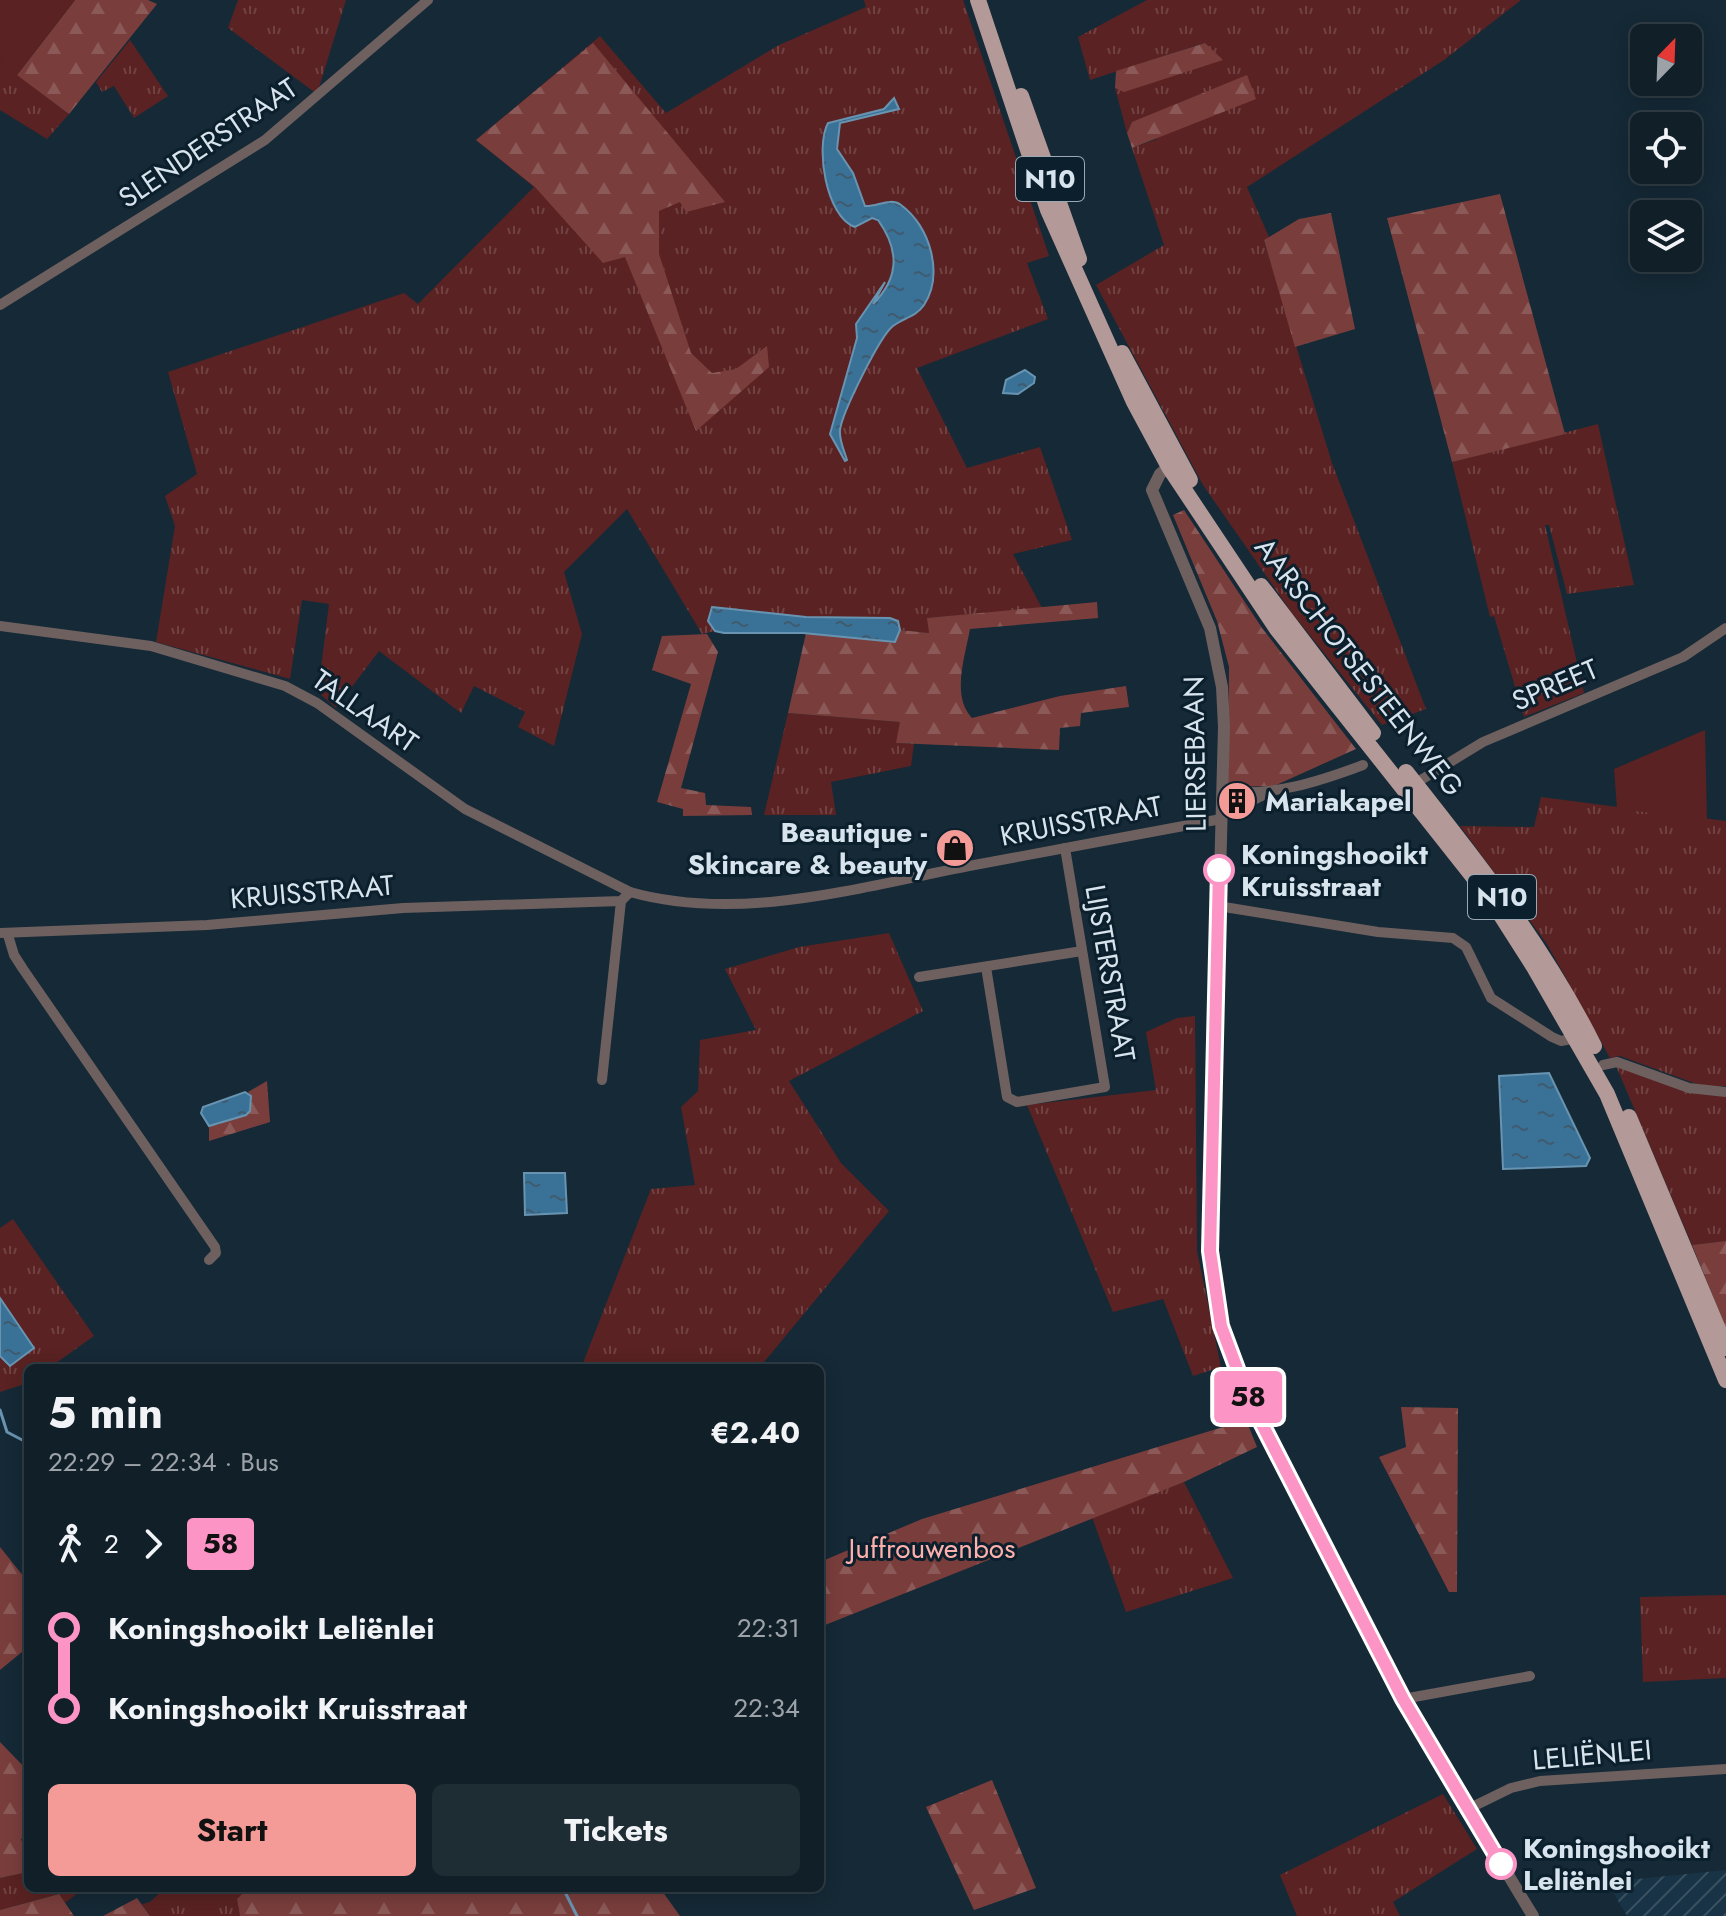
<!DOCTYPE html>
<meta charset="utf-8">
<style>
:root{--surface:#101f28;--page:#1e2c34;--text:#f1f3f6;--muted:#9ca2a8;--line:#303d45;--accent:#f59b97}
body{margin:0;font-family:Jost,sans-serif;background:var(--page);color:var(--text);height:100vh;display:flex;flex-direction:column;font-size:30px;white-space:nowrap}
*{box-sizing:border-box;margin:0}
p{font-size:26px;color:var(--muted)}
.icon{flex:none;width:44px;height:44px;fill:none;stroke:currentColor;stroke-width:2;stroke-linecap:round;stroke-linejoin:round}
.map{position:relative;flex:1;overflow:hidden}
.details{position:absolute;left:24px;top:1364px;width:800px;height:528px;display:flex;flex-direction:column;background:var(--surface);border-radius:12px;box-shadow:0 4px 20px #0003,0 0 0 2px var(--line)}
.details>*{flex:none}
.badge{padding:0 16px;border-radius:6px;font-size:28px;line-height:52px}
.needle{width:52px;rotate:23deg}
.fabs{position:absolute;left:1630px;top:24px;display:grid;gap:16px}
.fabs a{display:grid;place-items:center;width:72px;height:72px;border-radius:12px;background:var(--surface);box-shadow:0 4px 20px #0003,0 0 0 2px var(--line);font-size:40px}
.map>.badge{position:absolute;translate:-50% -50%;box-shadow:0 0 0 4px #fff}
.legs{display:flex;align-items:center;gap:12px;height:88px;padding:0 24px;font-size:26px}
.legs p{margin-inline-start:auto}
.overview{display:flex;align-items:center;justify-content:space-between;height:136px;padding:0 24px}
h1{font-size:44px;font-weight:700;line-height:60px}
.primary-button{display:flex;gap:16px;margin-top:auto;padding:16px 24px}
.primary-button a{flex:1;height:92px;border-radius:12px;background:var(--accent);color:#111;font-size:32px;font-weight:700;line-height:92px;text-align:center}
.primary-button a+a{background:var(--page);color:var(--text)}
ul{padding:0 24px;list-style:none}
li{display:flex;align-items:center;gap:28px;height:80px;font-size:30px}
li i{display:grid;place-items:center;width:12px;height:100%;margin:0 10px;background:currentColor}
li i::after{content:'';width:20px;height:20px;margin:-10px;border:6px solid;border-radius:50%;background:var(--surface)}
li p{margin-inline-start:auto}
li:first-child i{background:linear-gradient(#0000 50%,currentColor 0)}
li:last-child i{background:linear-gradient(currentColor 50%,#0000 0)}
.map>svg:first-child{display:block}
.industrial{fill:url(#industrial-furrows)}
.grass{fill:url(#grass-tufts)}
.forest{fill:url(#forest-firs)}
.garden{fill:#5a2222}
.water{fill:url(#water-ripples);stroke:#6994b1;stroke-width:2}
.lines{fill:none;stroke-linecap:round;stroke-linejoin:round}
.stream{stroke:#6994b1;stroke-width:3}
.minor{stroke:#6d605f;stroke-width:10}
.tertiary{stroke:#6d605f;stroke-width:12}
.primary{stroke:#b39997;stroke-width:16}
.line-1-casing{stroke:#fff;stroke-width:18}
.line-1{stroke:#fc95c5;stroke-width:12}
.stop-1-dot{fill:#fff;stroke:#fc95c5;stroke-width:4}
.labels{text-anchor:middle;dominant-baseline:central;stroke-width:6;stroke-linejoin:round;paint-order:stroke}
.shield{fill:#0b1f2c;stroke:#9aa9b3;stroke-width:2}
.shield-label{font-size:26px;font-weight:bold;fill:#d8e4ed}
.street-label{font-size:28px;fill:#d8e4ed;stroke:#0b1f2c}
.poi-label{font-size:28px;font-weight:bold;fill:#d8e4ed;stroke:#0b1f2c;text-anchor:start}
.stop-label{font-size:28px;font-weight:bold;fill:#d8e4ed;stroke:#0b1f2c;text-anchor:start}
.park-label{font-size:28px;fill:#fdb0ac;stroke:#0b1f2c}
</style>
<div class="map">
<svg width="1726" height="1916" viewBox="0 0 1726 1916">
<defs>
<pattern id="industrial-furrows" width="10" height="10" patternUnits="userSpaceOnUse" patternTransform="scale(2)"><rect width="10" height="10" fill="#183345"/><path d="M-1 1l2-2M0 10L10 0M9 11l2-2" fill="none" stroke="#395060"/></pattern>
<pattern id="grass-tufts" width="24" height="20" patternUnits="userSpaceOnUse" patternTransform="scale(2)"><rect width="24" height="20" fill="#5a2222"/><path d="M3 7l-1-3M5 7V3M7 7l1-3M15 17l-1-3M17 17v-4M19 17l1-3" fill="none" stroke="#714242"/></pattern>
<pattern id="forest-firs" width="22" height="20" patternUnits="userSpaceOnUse" patternTransform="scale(2)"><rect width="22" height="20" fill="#793e3c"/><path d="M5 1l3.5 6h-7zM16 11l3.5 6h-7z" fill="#8b5a58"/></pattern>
<pattern id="water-ripples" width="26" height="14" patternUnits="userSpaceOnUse" patternTransform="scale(2)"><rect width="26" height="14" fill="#3a7297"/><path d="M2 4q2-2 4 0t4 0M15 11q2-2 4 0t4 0" fill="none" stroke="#3e5b6f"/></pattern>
</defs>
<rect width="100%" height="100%" fill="#152936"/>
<polygon class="industrial" points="1726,1870 1726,1916 1627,1916 1607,1882"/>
<g class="grass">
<polygon points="238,0 346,0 317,94 228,28"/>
<polygon points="864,0 963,0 1049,256 1027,263 1048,319 917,368 967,468 1040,447 1072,540 1013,554 1042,608 928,618 929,633 900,630 898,621 890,618 708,621 715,631 702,634 627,509 564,572 582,634 554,746 518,727 525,712 474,686 461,713 379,651 336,708 318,692 329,604 302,600 290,679 156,642 175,526 165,496 197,474 168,372 404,293 418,304 534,187 476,140 600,36 666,113 779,45 866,7"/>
<polygon points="1147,0 1521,0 1444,60 1247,187 1269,237 1264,241 1332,463 1426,709 1382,725 1292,613 1203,485 1096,285 1164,245 1132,148 1157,139 1132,122 1127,133 1115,88 1124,91 1204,43 1090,80 1078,37"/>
<polygon points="130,40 168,96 134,118 114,86 102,92 96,82"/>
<polygon points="0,61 69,114 47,139 0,110"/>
<polygon points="1598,424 1634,585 1567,594 1549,525 1545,525 1584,693 1524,717 1494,616 1490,617 1452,462"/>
<polygon points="788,713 901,722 897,743 914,744 911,766 831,782 836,815 764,815"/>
<polygon points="1541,797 1726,821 1726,1086 1705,1087 1620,1056 1610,1058 1547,944 1460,826 1534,827"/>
<polygon points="889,933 923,1011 789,1081 841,1163 889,1211 759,1368 581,1368 651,1189 695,1185 681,1107 698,1091 700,1040 756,1030 725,969 799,947"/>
<polygon points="1195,1016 1197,1251 1221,1367 1193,1376 1163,1299 1113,1312 1027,1105 1156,1090 1146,1032 1177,1018"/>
<polygon points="1616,1066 1690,1093 1726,1096 1726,1241 1692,1245"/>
<polygon points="13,1219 94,1336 49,1368 28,1368 28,1383 0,1392 0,1228"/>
<polygon points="1184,1482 1233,1578 1126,1612 1092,1517"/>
<polygon points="1726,1595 1726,1678 1643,1682 1640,1597"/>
<polygon points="1443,1794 1477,1849 1393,1902 1400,1916 1297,1916 1280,1875"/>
<polygon points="28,1872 28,1888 84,1888 65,1903 58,1894 0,1910 0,1878"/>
<polygon points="165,1888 248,1888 237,1899 240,1916 150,1916 142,1904 150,1902"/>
</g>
<g class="forest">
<polygon points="75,0 148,0 157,4 69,114 17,75"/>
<polygon points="593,43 725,202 686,212 680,202 659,211 659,254 691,353 712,373 736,369 767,346 769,367 696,431 625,257 603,263 535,187 476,140"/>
<polygon points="1205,43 1223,60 1124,92 1115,88 1116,71"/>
<polygon points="1247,75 1256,99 1132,148 1127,133 1132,122"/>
<polygon points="1500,194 1565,434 1452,462 1387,218"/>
<polygon points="1331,213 1355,329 1295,347 1264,240 1299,219"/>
<polygon points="1184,510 1262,628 1356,749 1274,786 1228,787 1229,667 1217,621 1173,515"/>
<path d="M1097,602L1098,618L970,629C965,657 951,696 972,718L1060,696L1126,686L1129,707L1081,713L1080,726L1060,728L1059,750L896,743L900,722L788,713L806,633L895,642L900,630L929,633L927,618Z"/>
<polygon points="707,634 718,652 681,788 705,793 706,805 751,807 752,815 683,816 683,809 657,802 691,684 652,670 662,636"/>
<polygon points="267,1081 270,1122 209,1141 209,1126 220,1124 251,1096 248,1092"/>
<polygon points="1726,1241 1726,1328 1692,1245"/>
<polygon points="1401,1407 1458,1408 1457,1592 1449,1592 1379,1457 1406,1447"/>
<polygon points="1246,1420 1257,1447 1184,1482 820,1627 820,1562 922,1519"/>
<polygon points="0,1547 28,1582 28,1647 0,1670"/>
<polygon points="0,1742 28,1771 28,1836 21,1839 28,1858 28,1872 0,1878"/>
<polygon points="992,1780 1036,1888 974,1910 926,1807"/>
<polygon points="248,1888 660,1888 680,1916 240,1916 237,1899"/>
<polygon points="59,1894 74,1916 0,1916 0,1910"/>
<polygon points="137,1898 150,1916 103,1916"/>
</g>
<g class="garden">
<polygon points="0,0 75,0 17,75 0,61"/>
<polygon points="1705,730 1707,819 1617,809 1614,769"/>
</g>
<g class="water">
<path d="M894,98L899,109L840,123L837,149L853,173L865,206C877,207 890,197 901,205C930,226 944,274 924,305C916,317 903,318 893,326C880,336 842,413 840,430C839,440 844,450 847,460L845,461L830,434L857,338L856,324L885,282L873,304C899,278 900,251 878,220L872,218L855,227C826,217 815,147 828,123L884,109Z"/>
<polygon points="1025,370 1035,377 1034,383 1018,394 1003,393 1006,380"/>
<polygon points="712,607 806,617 890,618 898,621 900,630 895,642 803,633 724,633 715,631 708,621"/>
<polygon points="1549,1073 1590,1158 1586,1166 1503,1169 1499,1076"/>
<polygon points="245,1092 251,1096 250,1111 246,1115 209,1126 201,1113 203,1107"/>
<polygon points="524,1173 565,1173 567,1213 525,1215"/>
<polygon points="0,1298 34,1348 10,1366 0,1356"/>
</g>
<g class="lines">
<g class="stream">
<polyline points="0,1410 7,1432 28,1443"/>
<polyline points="563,1888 577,1916"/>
</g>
<g class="minor">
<polyline points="0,305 265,140 428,0"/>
<polyline points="0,626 151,646 285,686 317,703 465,809 630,892"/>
<polyline points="1411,786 1483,742 1683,657 1726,628"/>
<path d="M1223,791C1271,797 1318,782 1363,765"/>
<polyline points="1222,805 1237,808 1270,792"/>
<polyline points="1218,906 1378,932 1453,938 1466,947 1491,998 1552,1037 1561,1041 1577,1038"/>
<path d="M0,933L207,925L403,908L621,901L630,892C740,923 861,887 969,866C1053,850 1137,835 1221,819"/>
<polyline points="8,935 14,955 23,969 215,1247 216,1253 209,1260"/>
<polyline points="986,967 1007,1097 1017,1102 1105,1087 1065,848"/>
<polyline points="919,977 1082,951"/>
<polyline points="1603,1065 1617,1062 1689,1088 1726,1092"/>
<polyline points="602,1080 621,901"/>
<polyline points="1403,1699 1530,1676"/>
<polyline points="1468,1809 1511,1788 1540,1781 1726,1769"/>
</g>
<path class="tertiary" d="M1175,461L1160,474L1152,490L1210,628L1222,687L1224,727L1210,1251C1218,1359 1271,1442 1320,1536C1387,1667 1456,1790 1533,1916"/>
<g class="primary">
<polyline points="978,0 1048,210 1134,402 1169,467 1277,629 1490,898 1534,967 1607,1094 1726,1380"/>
<polyline points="1021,96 1079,259"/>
<polyline points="1122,353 1190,480"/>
<polyline points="1261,586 1373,733"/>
<path d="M1406,772C1475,859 1544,946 1594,1046"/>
<polyline points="1629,1117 1726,1348"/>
</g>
</g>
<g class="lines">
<g class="line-1-casing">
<polyline id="line-1" points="1219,870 1210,1251 1221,1326 1246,1393 1403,1699 1501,1864"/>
</g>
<use href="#line-1" class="line-1"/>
</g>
<defs>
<g id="building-disc" transform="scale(2)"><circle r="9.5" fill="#f59b97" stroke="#0b1f2c"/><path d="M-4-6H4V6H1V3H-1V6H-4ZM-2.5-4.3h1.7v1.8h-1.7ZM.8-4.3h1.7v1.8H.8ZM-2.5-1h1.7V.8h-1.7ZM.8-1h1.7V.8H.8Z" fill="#111"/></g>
<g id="shop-disc" transform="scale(2)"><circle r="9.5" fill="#f59b97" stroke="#0b1f2c"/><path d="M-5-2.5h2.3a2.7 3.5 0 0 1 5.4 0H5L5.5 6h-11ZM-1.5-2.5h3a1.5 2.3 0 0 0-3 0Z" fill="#111"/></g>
</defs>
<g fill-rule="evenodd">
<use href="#building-disc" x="1237" y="801"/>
<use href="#shop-disc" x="955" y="848"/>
</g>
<g class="stop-1-dot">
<circle cx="1219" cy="870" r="14"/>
<circle cx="1501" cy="1864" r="14"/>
</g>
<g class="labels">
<g class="shield">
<rect x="1016" y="157" width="68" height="44" rx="6"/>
<rect x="1468" y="875" width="68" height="44" rx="6"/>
</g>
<g class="shield-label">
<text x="1050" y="179">N10</text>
<text x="1502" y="897">N10</text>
</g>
<g class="street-label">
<text transform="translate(208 143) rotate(-34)">SLENDERSTRAAT</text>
<text transform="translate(1359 667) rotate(52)">AARSCHOTSESTEENWEG</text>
<text transform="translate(1555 685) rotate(-23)">SPREET</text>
<text transform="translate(365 711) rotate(35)">TALLAART</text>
<text transform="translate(1195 754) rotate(-91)">LIERSEBAAN</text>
<text transform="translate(1081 821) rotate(-11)">KRUISSTRAAT</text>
<text transform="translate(312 892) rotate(-5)">KRUISSTRAAT</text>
<text transform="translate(1110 973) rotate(80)">LIJSTERSTRAAT</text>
<text transform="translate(1592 1755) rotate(-5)">LELIËNLEI</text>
</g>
<g class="poi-label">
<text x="1265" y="801">Mariakapel</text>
<text x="927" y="832" text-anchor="end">Beautique -<tspan x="927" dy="32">Skincare &amp; beauty</tspan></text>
</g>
<g class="stop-label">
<text x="1241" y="854">Koningshooikt<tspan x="1241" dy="32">Kruisstraat</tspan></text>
<text x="1523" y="1848">Koningshooikt<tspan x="1523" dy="32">Leliënlei</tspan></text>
</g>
<g class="park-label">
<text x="932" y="1548">Juffrouwenbos</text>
</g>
</g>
</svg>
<div class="fabs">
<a><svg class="needle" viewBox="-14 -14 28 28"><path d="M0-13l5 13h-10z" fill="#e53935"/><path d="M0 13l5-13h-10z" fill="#9ca2a8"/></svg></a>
<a><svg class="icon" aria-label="locate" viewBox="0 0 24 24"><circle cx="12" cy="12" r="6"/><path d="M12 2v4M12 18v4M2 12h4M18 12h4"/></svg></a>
<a><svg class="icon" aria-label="layers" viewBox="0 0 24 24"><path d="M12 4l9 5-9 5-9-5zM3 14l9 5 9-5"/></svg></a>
</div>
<b class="badge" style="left:1248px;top:1397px;background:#fc95c5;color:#111">58</b>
<section class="details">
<div class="overview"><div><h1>5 min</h1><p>22:29 – 22:34 · Bus</p></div><b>€2.40</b></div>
<div class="legs"><svg class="icon" aria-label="walk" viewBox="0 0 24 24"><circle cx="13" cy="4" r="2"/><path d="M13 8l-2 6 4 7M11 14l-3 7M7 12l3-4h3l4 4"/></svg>2<svg class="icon" aria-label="forward" viewBox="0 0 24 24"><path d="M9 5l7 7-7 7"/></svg><b class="badge" style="background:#fc95c5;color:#111">58</b></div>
<ul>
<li><i style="color:#fc95c5"></i><b>Koningshooikt Leliënlei</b><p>22:31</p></li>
<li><i style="color:#fc95c5"></i><b>Koningshooikt Kruisstraat</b><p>22:34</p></li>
</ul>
<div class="primary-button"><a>Start</a><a>Tickets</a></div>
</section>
</div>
